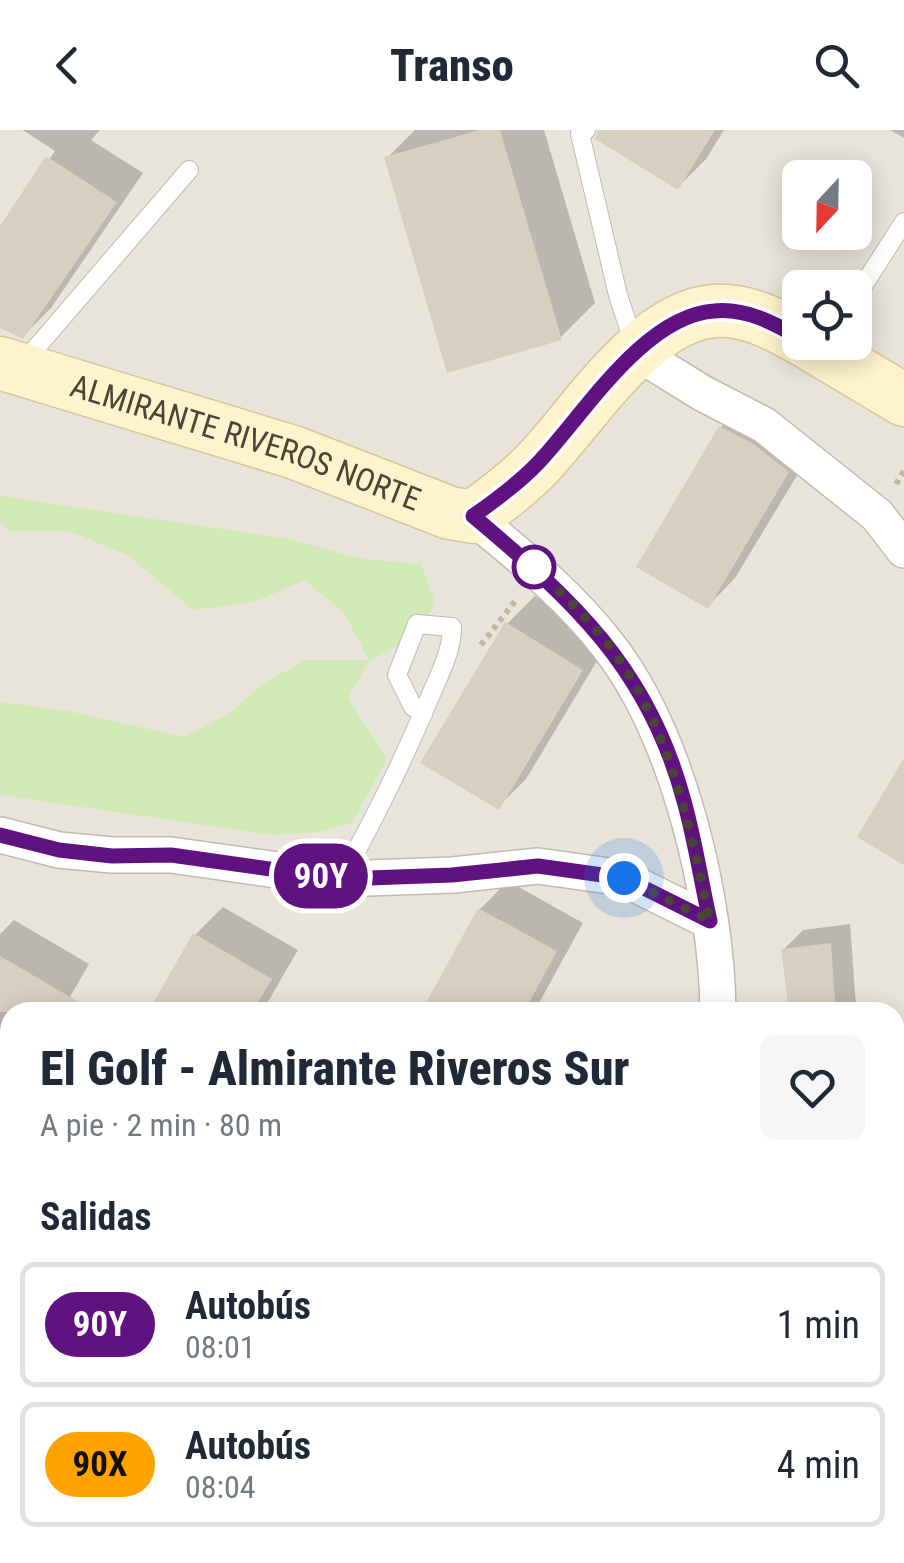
<!DOCTYPE html>
<html lang="es">
<meta charset="utf-8">
<style>
:root{--surface:#fff;--page:#f6f6f7;--text:#1f2937;--muted:#747a83;--line:#e0e1e3}
body{margin:0;font-family:"Roboto Condensed",sans-serif;background:var(--page);color:var(--text);height:100vh;display:flex;flex-direction:column;font-size:38px;white-space:nowrap}
*{box-sizing:border-box;margin:0}
p{font-size:32px;color:var(--muted)}
.icon{flex:none;width:55px;height:55px;fill:none;stroke:currentColor;stroke-width:2;stroke-linecap:round;stroke-linejoin:round}
.map{position:relative;flex:1;overflow:hidden}
.panel{position:absolute;left:0px;top:872px;width:905px;height:562px;display:flex;flex-direction:column;background:var(--surface);border-radius:30px 30px 0 0;box-shadow:0 5px 25px #0003}
.panel>*{flex:none}
.badge{padding:0 20px;border-radius:32px;font-size:35px;line-height:65px}
.needle{width:65px;rotate:202deg}
.buttons{position:absolute;left:782px;top:30px;display:grid;gap:20px}
.buttons a{display:grid;place-items:center;width:90px;height:90px;border-radius:15px;background:var(--surface);box-shadow:0 5px 25px #0003;font-size:50px}
.you{position:absolute;width:50px;height:50px;margin:-25px;border:8px solid #fff;border-radius:50%;background:#1a73e8;box-shadow:0 0 0 15px #1a73e833}
.map>.badge{position:absolute;translate:-50% -50%;box-shadow:0 0 0 5px #fff}
h2{padding:0 40px;font-size:38px;line-height:90px}
.round{display:grid;place-items:center;flex:none;width:105px;height:105px;border-radius:15px;background:var(--page)}
.headline{display:flex;align-items:center;justify-content:space-between;height:170px;padding:0 40px}
h1{font-size:48px;font-weight:800;line-height:75px}
ul{padding:0;list-style:none}
li{display:flex;align-items:center;gap:30px;height:125px;margin:0 20px 15px;padding:0 20px;border:5px solid var(--line);border-radius:15px}
li div{flex:1}
li b{display:block;font-size:38px}
li em{font-style:normal}
li .badge{min-width:110px;font-weight:700;text-align:center}
header{display:flex;justify-content:space-between;align-items:center;height:130px;padding:0 40px;background:var(--surface);font-size:45px;font-weight:800}
.map>svg:first-child{display:block}
.residential{fill:#eae5da;fill-rule:evenodd}
.green{fill:#d2eab5}
.shadow{fill:#0003}
.building{fill:#d8cfc1}
.lines{fill:none;stroke-linecap:round;stroke-linejoin:round}
.lane-casing{stroke:#c2bbae;stroke-width:20}
.street-casing{stroke:#c2bbae;stroke-width:38}
.secondary-casing{stroke:#d6c79b;stroke-width:55}
.path{stroke:#c4b79f;stroke-width:6;stroke-dasharray:5 5;stroke-linecap:butt}
.lane{stroke:#fff;stroke-width:18}
.street{stroke:#fff;stroke-width:35}
.secondary{stroke:#fff3cd;stroke-width:52}
.line-casing{stroke:#fff;stroke-width:22}
.line{stroke:#5f1280;stroke-width:15}
.walk{stroke:#4b4439;stroke-width:10;stroke-dasharray:0 18}
.stop-dot{fill:#fff;stroke:#5f1280;stroke-width:5}
.labels{text-anchor:middle;dominant-baseline:central;stroke-width:9;stroke-linejoin:round;paint-order:stroke}
.street-label{font-size:32px;fill:#4b4439;stroke:#fff}
</style>
<header><svg class="icon" aria-label="back" viewBox="0 0 24 24"><path d="M15 5l-7 7 7 7"/></svg>Transo<svg class="icon" aria-label="search" viewBox="0 0 24 24"><circle cx="10" cy="10" r="6"/><path d="M15 15l6 6"/></svg></header>
<div class="map">
<svg width="904" height="1433" viewBox="0 0 904 1433">
<rect width="100%" height="100%" fill="#f6f3ec"/>
<path class="residential" d="M0,0H904V1433H0ZM800,48H855V102H800ZM800,158H855V212H800ZM10,882H895V1425H10Z"/>
<g class="green">
<polygon points="0,366 289,409 362,429 421,434 435,472 419,504 369,531 348,568 387,629 352,693 320,702 273,705 0,665 0,572 68,581 184,607 229,584 262,554 306,530 369,530 344,483 305,450 254,472 193,480 128,425 69,401 8,401 0,391"/>
<polygon points="669,1425 768,1425 754,1433 678,1433"/>
</g>
<g class="shadow">
<polygon points="23,0 100,0 91,10 143,43 51,178 23,206 0,195 0,100 55,21"/>
<polygon points="415,0 544,0 595,173 560,208 387,28"/>
<polygon points="616,0 724,0 706,29 678,57"/>
<polygon points="890,0 904,0 904,8"/>
<polygon points="749,269 780,286 816,314 735,448 708,476 721,297"/>
<polygon points="535,466 609,511 526,649 498,677 507,494"/>
<polygon points="508,751 583,793 534,882 424,882 480,779"/>
<polygon points="223,777 298,820 262,882 151,882 195,805"/>
<polygon points="14,790 89,834 61,882 10,882 10,969 0,984 0,804"/>
<polygon points="850,794 856,876 849,882 791,882 784,819 803,800"/>
<polygon points="4,1003 10,1006 10,1157 0,1174 0,1007"/>
<polygon points="184,1425 294,1425 290,1433 180,1433"/>
<polygon points="387,1425 492,1425 487,1433 382,1433"/>
</g>
<g class="building">
<polygon points="480,0 500,0 562,210 447,243 384,27"/>
<polygon points="598,0 715,0 678,60 595,9"/>
<polygon points="46,26 117,72 23,209 0,198 0,96"/>
<polygon points="719,296 752,313 789,342 708,479 636,437"/>
<polygon points="505,492 583,540 499,680 420,633"/>
<polygon points="904,628 904,735 857,707"/>
<polygon points="478,778 557,821 524,882 421,882"/>
<polygon points="193,803 272,849 252,882 148,882"/>
<polygon points="831,813 836,882 789,882 781,819"/>
<polygon points="0,826 96,882 0,882"/>
</g>
<g class="lines">
<g class="lane-casing">
<g id="lane">
<polyline points="586,0 580,4 618,165 634,214"/>
<polyline points="855,168 904,92"/>
<polyline points="23,233 189,40"/>
<path d="M341,749C374,690 403,631 429,569C439,545 452,522 452,497L417,494L397,545L413,577L423,584"/>
<polyline points="895,911 904,909"/>
<polyline points="518,1433 523,1425"/>
</g>
</g>
<g class="street-casing">
<g id="street">
<polyline points="636,222 702,263 764,295 877,385 904,420"/>
<path d="M473,387C520,426 568,464 606,513C678,603 717,769 718,882"/>
<polyline points="0,705 59,720 112,725 171,725 341,749 453,745 538,736 623,748 709,791"/>
<polyline points="0,1309 10,1312"/>
</g>
</g>
<g class="secondary-casing">
<g id="secondary">
<polyline points="807,212 904,270"/>
<path id="s1" d="M0,233L293,322L450,383L473,387C496,370 518,354 538,333C583,286 644,186 714,181C746,179 773,193 800,208"/>
</g>
</g>
<g class="path">
<polyline points="896,354 904,341"/>
<polyline points="481,515 516,470"/>
<polyline points="737,1425 744,1433"/>
</g>
<use href="#lane" class="lane"/>
<use href="#street" class="street"/>
<use href="#secondary" class="secondary"/>
</g>
<g class="lines">
<g class="line-casing">
<path id="line" d="M0,705L59,720L112,726L171,725L341,749L452,745L538,736L624,748L710,791C701,751 695,710 684,671C649,539 573,470 473,386C496,370 518,354 538,333C583,286 643,186 714,181C746,178 774,193 800,208"/>
</g>
<use href="#line" class="line"/>
<path class="walk" d="M534,437C560,462 586,486 608,514C670,596 689,693 710,791L624,748"/>
</g>
<circle class="stop-dot" cx="534" cy="437" r="20"/>
<g class="labels">
<g class="street-label">
<text stroke="none"><textPath href="#s1" startOffset="258">ALMIRANTE RIVEROS NORTE</textPath></text>
</g>
</g>
</svg>
<div class="buttons">
<a><svg class="needle" viewBox="-14 -14 28 28"><path d="M0-13l5 13h-10z" fill="#e53935"/><path d="M0 13l5-13h-10z" fill="#747a83"/></svg></a>
<a><svg class="icon" aria-label="locate" viewBox="0 0 24 24"><circle cx="12" cy="12" r="6"/><path d="M12 2v4M12 18v4M2 12h4M18 12h4"/></svg></a>
</div>
<div class="you" style="left:624px;top:748px"></div>
<b class="badge" style="left:321px;top:746px;background:#5f1280;color:#fff">90Y</b>
<section class="panel">
<div class="headline"><div><h1>El Golf - Almirante Riveros Sur</h1><p>A pie · 2 min · 80 m</p></div><a class="round"><svg class="icon" aria-label="heart" viewBox="0 0 24 24"><path d="M12 20l-8-8c-3-5 5-10 8-4 3-6 11-1 8 4z"/></svg></a></div>
<h2>Salidas</h2>
<ul>
<li><span class="badge" style="background:#5f1280;color:#fff">90Y</span><div><b>Autobús</b><p>08:01</p></div><em>1 min</em></li>
<li><span class="badge" style="background:#ffa200;color:#111">90X</span><div><b>Autobús</b><p>08:04</p></div><em>4 min</em></li>
</ul>
</section>
</div>
